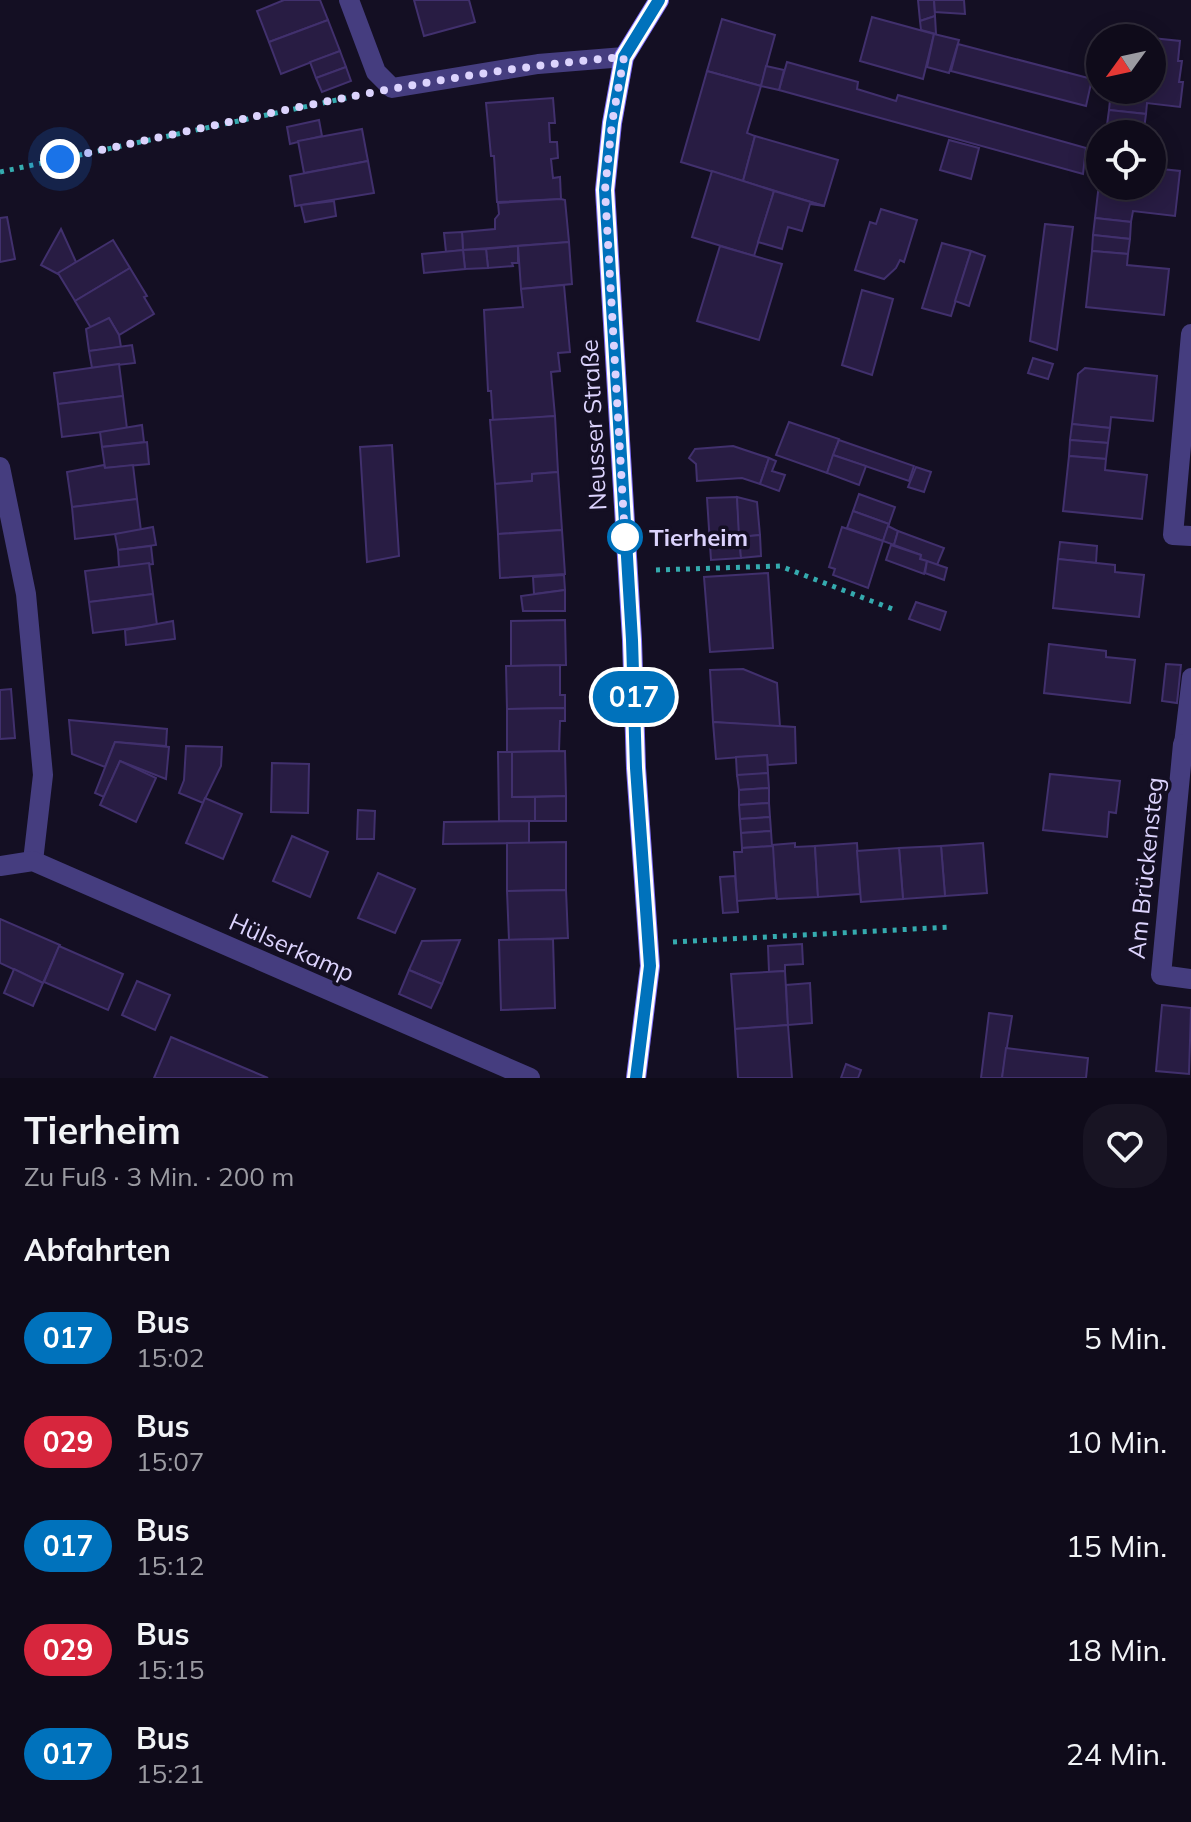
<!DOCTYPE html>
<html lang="de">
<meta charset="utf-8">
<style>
:root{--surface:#0f0b1a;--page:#181423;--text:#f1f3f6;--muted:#9b9ba2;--line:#2f2b39}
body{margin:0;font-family:Mulish,sans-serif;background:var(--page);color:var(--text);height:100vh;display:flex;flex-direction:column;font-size:30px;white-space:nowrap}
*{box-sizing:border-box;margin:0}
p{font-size:26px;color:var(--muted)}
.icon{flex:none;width:44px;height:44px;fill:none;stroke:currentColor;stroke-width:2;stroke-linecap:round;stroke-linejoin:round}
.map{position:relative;height:1078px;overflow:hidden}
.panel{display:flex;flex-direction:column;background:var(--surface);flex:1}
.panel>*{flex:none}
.badge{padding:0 16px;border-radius:26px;font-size:28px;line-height:52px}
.needle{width:52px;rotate:237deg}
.fabs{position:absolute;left:1086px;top:24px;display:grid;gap:16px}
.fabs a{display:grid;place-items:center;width:80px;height:80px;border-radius:50%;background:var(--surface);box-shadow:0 4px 20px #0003,0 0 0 2px var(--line);font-size:40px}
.you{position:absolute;width:40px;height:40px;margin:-20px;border:6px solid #fff;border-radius:50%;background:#1a73e8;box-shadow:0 0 0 12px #1a73e833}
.map>.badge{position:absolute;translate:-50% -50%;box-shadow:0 0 0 4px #fff}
h2{padding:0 24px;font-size:30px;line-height:72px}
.round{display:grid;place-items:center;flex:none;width:84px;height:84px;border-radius:32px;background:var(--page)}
.overview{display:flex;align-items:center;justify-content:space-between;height:136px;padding:0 24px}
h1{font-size:38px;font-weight:700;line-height:60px}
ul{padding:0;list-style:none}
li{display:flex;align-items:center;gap:24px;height:104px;padding:0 24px}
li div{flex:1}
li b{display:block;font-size:30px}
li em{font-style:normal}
li .badge{min-width:88px;font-weight:700;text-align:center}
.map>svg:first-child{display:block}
.building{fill:#281c43;stroke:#41306d;stroke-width:2}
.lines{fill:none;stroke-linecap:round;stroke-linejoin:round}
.path{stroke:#35abaf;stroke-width:5;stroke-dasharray:4 6;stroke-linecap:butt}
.lane{stroke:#453d7f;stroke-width:18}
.street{stroke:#453d7f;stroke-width:20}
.secondary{stroke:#7f6ff8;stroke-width:20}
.line-casing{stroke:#fff;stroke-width:18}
.line{stroke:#0072bc;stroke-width:12}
.walk{stroke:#dcd3fd;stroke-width:8;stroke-dasharray:0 14.4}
.stop-dot{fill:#fff;stroke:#0072bc;stroke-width:4}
.labels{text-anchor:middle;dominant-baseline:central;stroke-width:7;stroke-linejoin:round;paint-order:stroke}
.street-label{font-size:24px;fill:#dcd3fd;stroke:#140f23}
.stop-label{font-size:24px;font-weight:bold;fill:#dcd3fd;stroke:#140f23;text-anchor:start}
</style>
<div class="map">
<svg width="1191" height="1078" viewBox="0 0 1191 1078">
<rect width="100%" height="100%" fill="#140f23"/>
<g class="building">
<polygon points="284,0 320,0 328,20 269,42 257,11"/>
<polygon points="414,0 469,0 475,22 424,36"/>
<polygon points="918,0 934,0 935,16 920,21"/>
<polygon points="934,0 964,0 965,14 935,12"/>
<polygon points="935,16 936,34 921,30 920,21"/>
<polygon points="872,17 934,34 923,79 860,61"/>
<polygon points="722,19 775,35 761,86 707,71"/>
<polygon points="328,20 340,51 281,74 269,42"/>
<polygon points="934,34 959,40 949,73 927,67"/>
<polygon points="1152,38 1180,41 1178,61 1182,61 1179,82 1183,82 1180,107 1147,103 1146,114 1109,110 1111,90 1152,90"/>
<polygon points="958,44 1092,79 1086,106 951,71"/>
<polygon points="340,51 346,67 316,78 310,62"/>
<polygon points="787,62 858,82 857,89 896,101 898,95 1086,148 1083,174 779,90"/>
<polygon points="766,66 784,70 779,90 761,86"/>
<polygon points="346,67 351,81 322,92 316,78"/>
<polygon points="707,71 761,86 747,133 755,136 743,181 681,162"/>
<polygon points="553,98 555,123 549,123 550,142 557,142 558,158 551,159 553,178 560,177 561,199 497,202 494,156 491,156 486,103"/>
<polygon points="1109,110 1146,114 1144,129 1107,125"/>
<polygon points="319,120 322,136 290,144 287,127"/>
<polygon points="362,129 368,161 304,173 298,141"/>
<polygon points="755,136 838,160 824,206 743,181"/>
<polygon points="949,140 979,148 971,179 940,170"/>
<polygon points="368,161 374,193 295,206 290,176"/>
<polygon points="1152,168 1180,171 1175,216 1133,211 1131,222 1095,218 1100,175 1100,186 1152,186"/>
<polygon points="712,171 774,191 754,256 692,237"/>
<polygon points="774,191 824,206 810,204 802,231 788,227 782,249 758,242"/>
<polygon points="561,199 565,200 569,242 463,250 462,232 495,229 495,219 499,214 498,203"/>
<polygon points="334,201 336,216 305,222 301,205"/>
<polygon points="881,209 917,220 904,262 900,260 896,268 884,279 855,270 870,222 876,224"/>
<polygon points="7,217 15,259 0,262 0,218"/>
<polygon points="1095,218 1131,222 1130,239 1093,235"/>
<polygon points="1045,224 1073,227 1057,350 1030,341"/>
<polygon points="61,229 76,262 58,274 41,265"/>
<polygon points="462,232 463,250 446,252 444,233"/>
<polygon points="1093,235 1130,239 1128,254 1092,251"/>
<polygon points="113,240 130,268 75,301 58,273"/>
<polygon points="569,242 572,284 521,289 518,246"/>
<polygon points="942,243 971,251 951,316 922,308"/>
<polygon points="518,246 518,263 512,263 513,266 488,268 486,249"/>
<polygon points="720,246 782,264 759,340 697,321"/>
<polygon points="486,249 488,268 465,269 463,250"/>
<polygon points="463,250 465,269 424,273 422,254"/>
<polygon points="971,251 985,256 969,306 955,301"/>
<polygon points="1092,251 1128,254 1127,265 1169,269 1164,315 1086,307"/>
<polygon points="130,268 147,296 144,297 154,314 119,335 109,318 91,328 75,301"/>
<polygon points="564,285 570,352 558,353 560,371 551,372 555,416 493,421 491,391 488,391 484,310 523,307 521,289"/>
<polygon points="862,290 893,299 872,375 842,365"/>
<polygon points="109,318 119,335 121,347 89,351 86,329"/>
<polygon points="132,345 135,363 92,368 89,351"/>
<polygon points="1033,358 1053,364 1048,379 1028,373"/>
<polygon points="119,364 123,396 58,404 54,373"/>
<polygon points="1085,368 1157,376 1153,421 1111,417 1110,428 1072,424 1078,374"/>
<polygon points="123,396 127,429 62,437 58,404"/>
<polygon points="555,416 558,472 532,474 532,481 495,484 490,420"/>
<polygon points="789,422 839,439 827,473 776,455"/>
<polygon points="1072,424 1110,428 1108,443 1070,440"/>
<polygon points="142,425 144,442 102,447 100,432"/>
<polygon points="839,440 914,466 909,481 833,455"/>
<polygon points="1070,440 1108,443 1106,459 1069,456"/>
<polygon points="147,442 149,464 105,468 102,447"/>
<polygon points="392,445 399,556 367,562 360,447"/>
<polygon points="733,446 769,458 760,484 742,478 697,481 696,464 689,458 695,449"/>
<polygon points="833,455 866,466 859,485 827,473"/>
<polygon points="1069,456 1106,459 1105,470 1147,475 1142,519 1063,511"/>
<polygon points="769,458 776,461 772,471 785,475 779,491 760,484"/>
<polygon points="104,465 105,468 133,465 137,499 72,507 67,472"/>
<polygon points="916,467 931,472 924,492 908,487"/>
<polygon points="558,472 562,530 498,534 495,484 532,481 532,474"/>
<polygon points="859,494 895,507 889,524 853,511"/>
<polygon points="737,497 741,558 711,560 707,498"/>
<polygon points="737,497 757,502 760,535 739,537"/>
<polygon points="137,499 141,531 75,539 72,507"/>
<polygon points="853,511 889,524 883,541 847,528"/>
<polygon points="888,526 898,531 894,545 883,541"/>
<polygon points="153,527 156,545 118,550 115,534"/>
<polygon points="842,527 883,541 868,588 833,575 835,569 829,567"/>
<polygon points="562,530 565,574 500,578 498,534"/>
<polygon points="898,531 944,548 937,565 920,559 921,555 894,545"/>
<polygon points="760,535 761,556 741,558 739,537"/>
<polygon points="1060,542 1097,546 1096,563 1058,559"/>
<polygon points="891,545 921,555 920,559 927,561 924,574 886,560"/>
<polygon points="151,546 153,564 119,567 118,550"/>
<polygon points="1058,559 1115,565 1115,572 1144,575 1139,617 1053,608"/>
<polygon points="927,561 947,568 944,580 925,573"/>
<polygon points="149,563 153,594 89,602 85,571"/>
<polygon points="768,573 773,648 710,652 704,577"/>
<polygon points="564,575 565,590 534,594 533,577"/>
<polygon points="565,590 565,611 523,611 521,596"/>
<polygon points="153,594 157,625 93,633 89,602"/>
<polygon points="916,602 946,612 940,630 909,619"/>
<polygon points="565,620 566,665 511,666 511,621"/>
<polygon points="173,621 175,639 126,645 125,630"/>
<polygon points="1049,644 1106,651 1106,657 1135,660 1130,703 1044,693"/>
<polygon points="1166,664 1181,665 1177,703 1162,701"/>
<polygon points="560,665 560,695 565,695 565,708 507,709 506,666"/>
<polygon points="743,669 777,683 780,727 713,722 710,670"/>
<polygon points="11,689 15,738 0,739 0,690"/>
<polygon points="565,708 565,721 560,721 559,751 507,752 507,709"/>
<polygon points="69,720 167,729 166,746 115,742 105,767 72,754"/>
<polygon points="713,722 795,727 796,763 768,765 767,755 716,759"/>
<polygon points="115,742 169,747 166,779 120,761 104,797 95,793"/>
<polygon points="186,746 222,747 221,766 203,803 179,793 184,780"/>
<polygon points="565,751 566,796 512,797 512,752"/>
<polygon points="498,752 512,752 512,797 535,797 535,821 499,821"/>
<polygon points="767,755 768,773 737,776 736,757"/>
<polygon points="120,761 156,778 136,822 100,805"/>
<polygon points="272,763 309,764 308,813 271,812"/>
<polygon points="768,773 769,788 739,790 737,775"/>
<polygon points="1050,774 1120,781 1116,813 1109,812 1107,837 1043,830"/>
<polygon points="769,788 769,803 739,805 739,790"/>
<polygon points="566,796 566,821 535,821 535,797"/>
<polygon points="205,798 242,814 223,859 186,843"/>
<polygon points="769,803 770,817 740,819 739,805"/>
<polygon points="358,810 375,811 374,839 357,839"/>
<polygon points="770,817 771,831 741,833 740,819"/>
<polygon points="529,821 529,843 443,844 444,822"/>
<polygon points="771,831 772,846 742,848 741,833"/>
<polygon points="292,836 328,852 310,897 273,881"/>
<polygon points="566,842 566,890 507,891 507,843"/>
<polygon points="795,843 795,847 815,846 818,897 777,899 772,845"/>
<polygon points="857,843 860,894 818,897 815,846"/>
<polygon points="983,843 987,893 945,896 941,846"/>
<polygon points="773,846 776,898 737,901 734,852 742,852 742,848"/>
<polygon points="941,846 945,896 903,899 899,848"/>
<polygon points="899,848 903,899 861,902 857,851"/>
<polygon points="378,873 415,889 395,933 358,918"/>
<polygon points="735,876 738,912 723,913 720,877"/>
<polygon points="566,890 568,938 509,940 507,891"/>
<polygon points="0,919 60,945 43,983 0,963"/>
<polygon points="553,939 555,1008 501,1010 499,940"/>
<polygon points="460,940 442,984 409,970 422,941"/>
<polygon points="802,944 803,964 785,965 785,971 769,972 768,946"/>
<polygon points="59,946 123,974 108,1010 44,982"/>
<polygon points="14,969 43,983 33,1006 4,993"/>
<polygon points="409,970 442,984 431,1008 399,994"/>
<polygon points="785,971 788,1025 735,1029 731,974"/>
<polygon points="137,981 170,995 155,1030 122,1015"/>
<polygon points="810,983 812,1023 788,1025 786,985"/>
<polygon points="1162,1005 1191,1008 1189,1074 1156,1071"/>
<polygon points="989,1013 1012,1016 1002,1078 981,1078"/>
<polygon points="788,1025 792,1078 738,1078 735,1029"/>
<polygon points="171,1037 268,1078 154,1078"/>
<polygon points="1006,1048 1088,1058 1086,1078 1002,1078"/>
<polygon points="846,1064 861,1070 858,1078 841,1078"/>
</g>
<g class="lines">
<g class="path">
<polyline points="0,172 360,95"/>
<polyline points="656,570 780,566 895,610"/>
<polyline points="673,942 951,927"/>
</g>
<polyline class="lane" points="1183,744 1191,677"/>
<g class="street">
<polyline points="349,0 376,72 392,88 538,64 624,57"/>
<polyline points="1191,334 1173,535 1191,536"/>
<polyline points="0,467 26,594 43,775 33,861"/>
<polyline points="1191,744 1183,744 1161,975 1191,979"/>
<polyline points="0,866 33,861 530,1078"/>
</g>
<polyline class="secondary" points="636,1078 650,966 636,768 632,640 605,190 612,123 624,57 659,0"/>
</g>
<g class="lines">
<g class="line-casing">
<polyline id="line" points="636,1078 650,966 636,768 632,640 605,190 612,123 624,57 659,0"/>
</g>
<use href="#line" class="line"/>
<path class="walk" d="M60,159C247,119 434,72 624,57L612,123L605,190L625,539V537"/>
</g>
<circle class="stop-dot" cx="625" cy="537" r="16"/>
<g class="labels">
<g class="street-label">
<text transform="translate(593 425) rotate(-93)">Neusser Straße</text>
<text transform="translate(1145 868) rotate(-84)">Am Brückensteg</text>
<text transform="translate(292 947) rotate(24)">Hülserkamp</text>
</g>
<g class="stop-label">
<text x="649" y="537">Tierheim</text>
</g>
</g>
</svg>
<div class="fabs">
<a><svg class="needle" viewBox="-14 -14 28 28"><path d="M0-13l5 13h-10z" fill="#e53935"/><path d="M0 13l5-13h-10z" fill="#9b9ba2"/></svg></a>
<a><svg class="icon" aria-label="locate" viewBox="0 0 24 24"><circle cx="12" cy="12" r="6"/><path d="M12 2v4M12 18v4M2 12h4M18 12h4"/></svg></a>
</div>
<div class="you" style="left:60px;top:159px"></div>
<b class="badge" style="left:634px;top:697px;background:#0072bc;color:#fff">017</b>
</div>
<section class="panel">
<div class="overview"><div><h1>Tierheim</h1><p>Zu Fuß · 3 Min. · 200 m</p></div><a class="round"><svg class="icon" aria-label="heart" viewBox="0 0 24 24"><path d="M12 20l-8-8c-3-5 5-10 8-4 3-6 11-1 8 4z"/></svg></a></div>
<h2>Abfahrten</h2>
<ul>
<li><span class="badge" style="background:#0072bc;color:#fff">017</span><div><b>Bus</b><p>15:02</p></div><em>5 Min.</em></li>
<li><span class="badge" style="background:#d7263d;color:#fff">029</span><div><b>Bus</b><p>15:07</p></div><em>10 Min.</em></li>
<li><span class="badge" style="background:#0072bc;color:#fff">017</span><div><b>Bus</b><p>15:12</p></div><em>15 Min.</em></li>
<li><span class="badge" style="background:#d7263d;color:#fff">029</span><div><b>Bus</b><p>15:15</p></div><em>18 Min.</em></li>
<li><span class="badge" style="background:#0072bc;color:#fff">017</span><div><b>Bus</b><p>15:21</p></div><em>24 Min.</em></li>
</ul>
</section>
